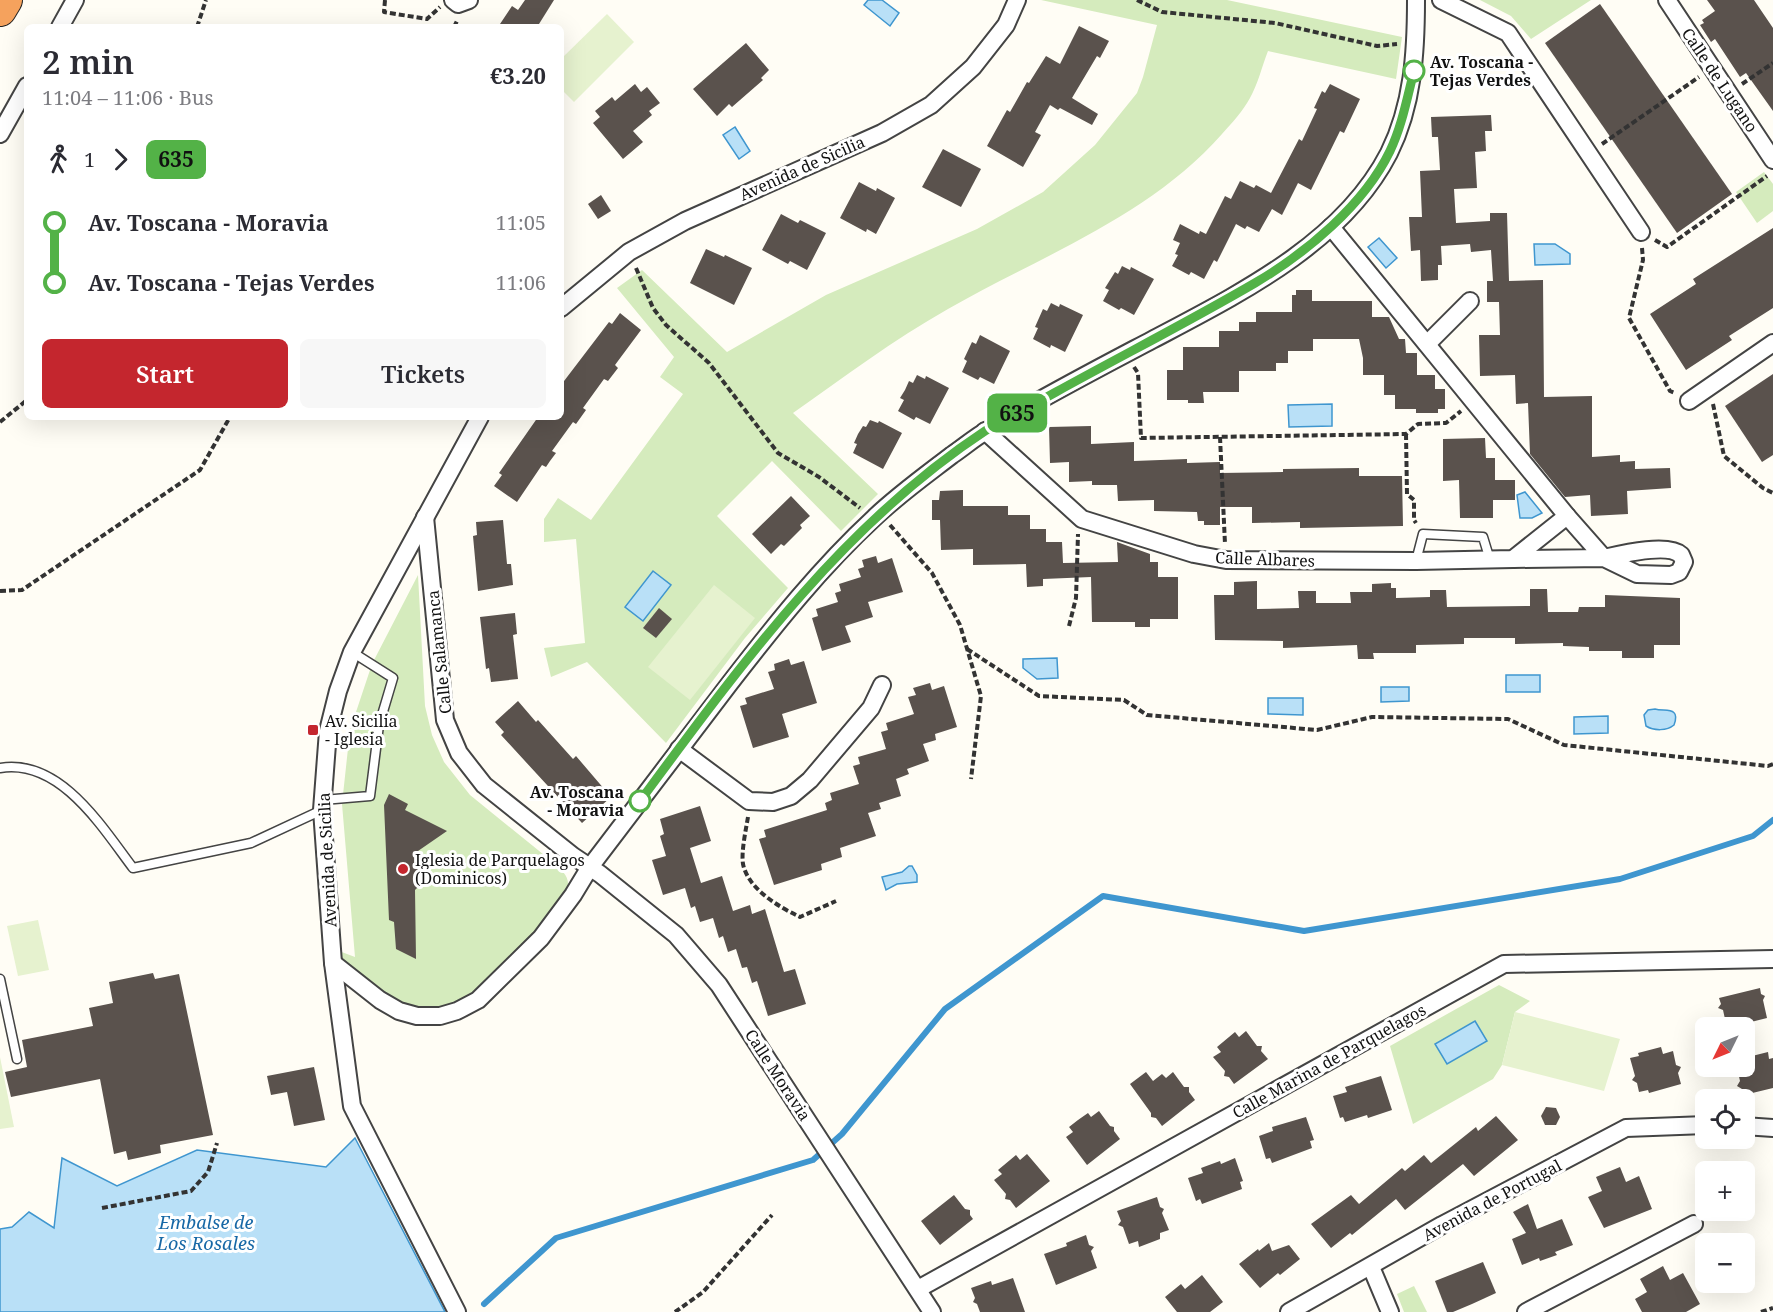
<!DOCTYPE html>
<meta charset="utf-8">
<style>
:root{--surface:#fff;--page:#f7f7f7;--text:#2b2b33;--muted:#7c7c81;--accent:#c4262e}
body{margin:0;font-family:"Noto Serif",serif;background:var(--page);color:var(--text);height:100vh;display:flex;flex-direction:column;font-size:22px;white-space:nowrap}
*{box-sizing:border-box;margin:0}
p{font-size:20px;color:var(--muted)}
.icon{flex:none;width:33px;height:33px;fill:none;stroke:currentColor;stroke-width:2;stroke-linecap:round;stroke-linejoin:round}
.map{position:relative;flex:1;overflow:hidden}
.side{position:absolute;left:24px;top:24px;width:540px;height:396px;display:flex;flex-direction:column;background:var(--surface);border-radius:9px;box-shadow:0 6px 24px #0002}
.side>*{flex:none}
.badge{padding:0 12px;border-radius:9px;font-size:21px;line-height:39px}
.needle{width:39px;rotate:227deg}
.tools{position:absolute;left:1695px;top:1017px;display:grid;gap:12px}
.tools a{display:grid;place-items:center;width:60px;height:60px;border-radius:9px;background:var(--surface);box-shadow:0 6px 24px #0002;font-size:30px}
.map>.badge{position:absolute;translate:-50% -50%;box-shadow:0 0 0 3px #fff}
.legs{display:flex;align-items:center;gap:9px;height:66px;padding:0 18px;font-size:20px}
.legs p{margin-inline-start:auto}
.overview{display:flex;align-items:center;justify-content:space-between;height:102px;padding:0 18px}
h1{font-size:33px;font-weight:600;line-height:45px}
.cta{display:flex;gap:12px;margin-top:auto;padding:12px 18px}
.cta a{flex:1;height:69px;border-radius:9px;background:var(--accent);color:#fff;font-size:24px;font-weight:600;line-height:69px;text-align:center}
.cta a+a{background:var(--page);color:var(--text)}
ul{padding:0 18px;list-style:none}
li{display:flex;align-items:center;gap:21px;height:60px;font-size:22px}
li i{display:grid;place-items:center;width:9px;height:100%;margin:0 8px;background:currentColor}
li i::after{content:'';width:15px;height:15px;margin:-8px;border:4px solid;border-radius:50%;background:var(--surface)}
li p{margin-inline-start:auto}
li:first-child i{background:linear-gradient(#0000 50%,currentColor 0)}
li:last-child i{background:linear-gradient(currentColor 50%,#0000 0)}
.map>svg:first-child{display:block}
.green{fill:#d5ebbd}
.pitch{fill:#e6f2cf}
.water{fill:#b9e0f7;stroke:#3f96cf;stroke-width:1.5}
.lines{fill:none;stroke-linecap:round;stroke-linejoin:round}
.stream{stroke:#3f96cf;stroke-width:6}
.building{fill:#5a524d}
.lane-casing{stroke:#444;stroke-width:11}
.street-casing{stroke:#444;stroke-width:20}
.highway-casing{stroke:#222;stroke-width:34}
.path{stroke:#333;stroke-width:4;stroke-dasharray:6 3;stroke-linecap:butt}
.lane{stroke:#fff;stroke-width:8}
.street{stroke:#fff;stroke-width:16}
.highway{stroke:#f5a25d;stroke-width:32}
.line-1-casing{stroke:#fff;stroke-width:14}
.line-1{stroke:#53b247;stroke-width:9}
.stop-1-dot{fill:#fff;stroke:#53b247;stroke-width:3}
.poi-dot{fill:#c4262e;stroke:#fff;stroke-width:2}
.labels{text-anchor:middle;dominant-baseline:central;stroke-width:6;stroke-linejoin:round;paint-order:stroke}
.stop-label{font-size:16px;font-weight:bold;fill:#111;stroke:#fff;text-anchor:start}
.street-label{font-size:16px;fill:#111;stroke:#fff}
.poi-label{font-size:16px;fill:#111;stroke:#fff;text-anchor:start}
.water-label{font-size:18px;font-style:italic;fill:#1768a6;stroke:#fff}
</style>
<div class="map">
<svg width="1773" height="1312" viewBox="0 0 1773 1312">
<rect width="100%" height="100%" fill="#fffdf5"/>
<g class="green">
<path d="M1041,0H1227L1402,37L1396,79L1268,51C1262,66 1258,84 1250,98C1243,111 1232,123 1222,134C1150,216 1041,256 948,309C893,340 844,377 793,413L878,494L841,531L772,461L717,516L788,588L745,638L666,743L587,662L551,677L544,648L585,643L576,539L544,542V519L558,498L591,520L683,394L660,377L674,357L617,288L642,270L727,352L826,295L977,229L1043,192L1095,145L1137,93L1143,77L1157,25Z"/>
<polygon points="1480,0 1591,0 1531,39 1511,16"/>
<polygon points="1764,172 1773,184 1773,211 1757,223 1736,192"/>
<path d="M418,575L425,706L432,735L444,762L470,795L554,863C561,870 569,875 568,886C567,910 517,952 500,970C491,978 483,989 473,996C458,1006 434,1013 416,1009C386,1003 363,978 340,960L339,951L355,957L342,804L350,730L372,664Z"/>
<polygon points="1499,985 1530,1001 1515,1012 1502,1065 1493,1079 1413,1124 1390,1046"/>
<polygon points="1414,1286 1427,1312 1404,1312 1397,1294"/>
</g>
<g class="pitch">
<polygon points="607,14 634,42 574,102 561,89 561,59"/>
<polygon points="714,585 755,618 690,700 648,667"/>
<polygon points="38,920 49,970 18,976 7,926"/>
<polygon points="1515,1012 1620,1039 1604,1091 1502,1065"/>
<polygon points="0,1057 14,1127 0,1129"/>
</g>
<g class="water">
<polygon points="868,0 882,0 899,13 890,26 864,5"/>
<polygon points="735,127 750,151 739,159 723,135"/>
<polygon points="1379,238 1397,258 1386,268 1368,247"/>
<polygon points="1534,244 1555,244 1570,254 1570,264 1535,265"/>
<polygon points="1332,404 1332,426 1289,427 1288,405"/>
<polygon points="1525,492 1542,513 1532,518 1520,518 1517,495"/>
<polygon points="653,571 671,585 643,621 625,607"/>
<polygon points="1057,658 1058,678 1037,679 1023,668 1023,659"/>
<rect x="1506" y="675" width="34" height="17"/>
<polygon points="1381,687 1409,687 1409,701 1381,702"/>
<polygon points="1268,698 1303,698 1303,715 1268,714"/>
<path d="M1655,709C1665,712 1681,706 1674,725C1667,731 1654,731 1646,726L1644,715L1648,710Z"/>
<polygon points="1608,716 1608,733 1574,734 1574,717"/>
<polygon points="909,866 912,866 917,875 917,882 897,884 886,890 882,877 902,872"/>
<polygon points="1475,1021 1487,1041 1447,1064 1435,1044"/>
<polygon points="355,1138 445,1312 0,1312 0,1229 12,1227 29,1212 54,1228 62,1158 117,1186 197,1150 326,1167"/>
</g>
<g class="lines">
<polyline class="stream" points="484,1304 556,1238 813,1160 842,1134 945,1009 1103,896 1304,931 1620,879 1753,836 1773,820"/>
</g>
<g class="building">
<polygon points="525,0 554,0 539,24 543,27 498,27 512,6 518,10"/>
<polygon points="1707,0 1754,0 1773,28 1773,111 1746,73 1740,77 1715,39 1711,42 1700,25 1704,23 1702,20 1715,11"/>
<polygon points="1600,4 1732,194 1677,233 1545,43"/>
<polygon points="1079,26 1109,41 1100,58 1097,56 1072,98 1098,114 1092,125 1060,108 1058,110 1050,105 1035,132 1041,135 1023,167 987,146 1007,110 1010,112 1027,82 1029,83 1046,56 1060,64"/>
<polygon points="746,43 769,70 761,78 763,80 732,107 729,104 717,116 693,89"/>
<polygon points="635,84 641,92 647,87 660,103 649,111 652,115 633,131 643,142 623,159 593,123 600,117 595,111 612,97 615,101"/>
<polygon points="1330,84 1360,99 1344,133 1340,131 1311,190 1298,183 1282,215 1272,209 1259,232 1247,226 1245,229 1236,224 1217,262 1214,260 1204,279 1191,272 1189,275 1172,266 1178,255 1175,254 1180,243 1173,240 1180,224 1199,234 1200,231 1206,234 1225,196 1231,199 1240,181 1254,188 1256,185 1271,193 1299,139 1302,141 1317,109 1314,108 1322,91 1325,93"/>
<polygon points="1491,115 1492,131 1485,131 1486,151 1475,152 1477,188 1454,189 1456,223 1490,221 1490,213 1507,213 1509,281 1543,280 1544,397 1592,396 1592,457 1620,455 1620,462 1635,461 1635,469 1670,468 1671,488 1627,491 1628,514 1591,516 1590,495 1565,497 1530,454 1528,403 1516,404 1515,375 1480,376 1479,335 1500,335 1499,302 1487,302 1487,281 1493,281 1491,250 1471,252 1470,244 1441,246 1442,265 1438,265 1438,280 1421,281 1420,250 1411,251 1409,217 1422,217 1420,171 1440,170 1438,137 1432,137 1431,117"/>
<polygon points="943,149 981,169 961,207 922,187"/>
<polygon points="859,182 876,191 877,188 895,198 876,234 867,229 866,232 840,218"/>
<polygon points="601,195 611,211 598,219 588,204"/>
<polygon points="781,214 798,223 800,220 826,233 807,270 790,261 788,264 762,250"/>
<polygon points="1773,228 1773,308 1729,336 1732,340 1686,370 1650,314 1696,284 1693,279"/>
<polygon points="706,249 724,257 725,255 752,268 734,305 690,283"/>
<polygon points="1122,266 1130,270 1131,267 1154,279 1134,315 1121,308 1119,310 1103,301 1109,290 1105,288 1115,272 1118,274"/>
<polygon points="1296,290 1312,290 1312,301 1372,301 1372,317 1389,317 1399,339 1405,339 1406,353 1417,353 1417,375 1435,375 1435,389 1445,389 1445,409 1438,409 1438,413 1416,413 1416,409 1395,409 1395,395 1384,395 1384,375 1363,375 1363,358 1359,339 1313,339 1313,351 1288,351 1288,363 1276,363 1276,371 1239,371 1239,392 1203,392 1204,403 1188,403 1188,400 1167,400 1167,370 1183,370 1183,347 1219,347 1219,331 1239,331 1239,322 1256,322 1256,312 1292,312 1292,295 1296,295"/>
<polygon points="1051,303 1059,307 1060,304 1083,315 1065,352 1051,345 1050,348 1033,339 1038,328 1035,327 1043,309 1047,311"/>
<polygon points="620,313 641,330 615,365 618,368 608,381 604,379 583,408 586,410 576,424 573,422 552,451 556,453 550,461 546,467 542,465 517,502 494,486 502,475 499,473 538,417 561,417 561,385 609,322 612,324"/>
<polygon points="980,335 1010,351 994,384 980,377 978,380 962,372 967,361 964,359 972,342 976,344"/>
<polygon points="1773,374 1773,455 1762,462 1725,406"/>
<polygon points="917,375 925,379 926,376 949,388 930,424 916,417 914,420 898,411 904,400 900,398 905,390 909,381 913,383"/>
<polygon points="870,420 878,423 879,421 902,433 883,469 853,453 857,444 854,443 858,434 863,426 866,427"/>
<polygon points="1091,426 1091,444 1134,442 1134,461 1187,459 1187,463 1220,462 1220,473 1283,472 1283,469 1359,468 1359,476 1402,476 1403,526 1300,528 1300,522 1252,523 1252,507 1220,507 1220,525 1204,525 1204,521 1198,521 1197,512 1154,511 1154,500 1118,501 1117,485 1092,485 1092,481 1069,482 1069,462 1050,463 1049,427"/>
<polygon points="1485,438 1486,458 1495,458 1495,480 1515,480 1515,500 1493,500 1493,518 1460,518 1459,480 1443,481 1443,439"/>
<polygon points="963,490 963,506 1008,506 1008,515 1030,515 1030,529 1046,529 1046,542 1062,542 1063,563 1118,562 1117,542 1150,554 1150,562 1158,562 1158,577 1178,577 1178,619 1150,619 1150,627 1135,627 1135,622 1092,622 1091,577 1043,579 1043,586 1027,587 1026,564 973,565 973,549 941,550 940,520 932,520 932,500 939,500 940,491"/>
<polygon points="791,496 810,516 800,525 802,528 784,546 781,544 771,554 752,534"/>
<polygon points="503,520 507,564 511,564 513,585 478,591 473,536 477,535 476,522"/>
<polygon points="876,556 878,563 892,558 903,592 868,602 873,617 845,626 851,642 822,651 812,618 818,616 816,609 838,602 835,593 841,591 839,584 861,577 858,569 864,567 862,560"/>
<polygon points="1257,581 1257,609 1299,608 1298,591 1316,591 1316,603 1351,603 1350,592 1372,592 1372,584 1391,583 1391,588 1396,588 1396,598 1430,597 1430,590 1446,590 1447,607 1530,606 1530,589 1547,589 1548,612 1578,612 1579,607 1605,607 1605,595 1680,598 1680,645 1654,645 1654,658 1622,658 1622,651 1589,651 1589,647 1563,646 1563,643 1515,644 1515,638 1464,638 1464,644 1416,645 1416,653 1373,653 1374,659 1358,659 1357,645 1283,648 1283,641 1215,640 1214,595 1234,595 1234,582"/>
<polygon points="659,608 672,619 656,638 643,628"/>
<polygon points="515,613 517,634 513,635 518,679 491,682 489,668 486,669 480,617"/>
<polygon points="789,659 791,665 804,661 817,703 782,714 789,737 753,748 740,706 747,704 745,698 774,689 768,672 775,670 774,664"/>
<polygon points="930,683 932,690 944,686 957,727 935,734 936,740 923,744 929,761 907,769 909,774 896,779 901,796 879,803 881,809 868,813 876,836 840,848 842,857 821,864 822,870 774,885 759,839 766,837 764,830 827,810 825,803 832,800 830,793 859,784 853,766 860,764 858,757 886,749 881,732 888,730 886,723 914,714 908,697 916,695 913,688"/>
<polygon points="518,701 536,722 538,720 573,759 576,756 611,797 582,823 501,735 504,732 495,722"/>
<polygon points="389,794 408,804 405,810 447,831 418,851 419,886 415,890 416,959 396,949 394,922 389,920 384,805"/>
<polygon points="700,806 711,841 690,848 701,883 722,876 733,911 750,905 752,914 765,909 784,972 795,969 806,1004 768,1016 757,981 752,983 747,967 742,968 736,949 728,952 723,936 719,938 713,918 700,922 695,906 691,908 685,888 663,895 652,860 666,856 660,836 664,834 660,819"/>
<polygon points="153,973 155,979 179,974 213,1135 160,1145 161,1153 128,1160 126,1151 114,1154 100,1079 11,1097 5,1072 27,1067 22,1040 93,1026 89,1008 113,1003 109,982"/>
<polygon points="1760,988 1761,994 1765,996 1763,1000 1767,1018 1747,1023 1748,1028 1727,1028 1723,1010 1718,1008 1721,1004 1719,998"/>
<polygon points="1246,1031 1257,1046 1262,1046 1261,1051 1268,1059 1234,1084 1229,1077 1224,1076 1225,1071 1213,1057 1221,1052 1217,1047 1235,1032 1239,1037"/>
<polygon points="1661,1047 1663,1054 1673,1051 1676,1065 1681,1067 1678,1073 1681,1084 1649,1093 1648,1090 1639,1092 1637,1083 1632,1080 1635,1076 1630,1058 1639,1056 1638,1053"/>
<polygon points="1768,1052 1769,1059 1773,1058 1773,1088 1744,1095 1742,1089 1737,1086 1740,1081 1737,1068 1744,1066 1744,1058"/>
<polygon points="314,1067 325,1120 294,1126 287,1092 271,1095 267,1076"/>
<polygon points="1146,1072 1153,1081 1162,1074 1166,1078 1173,1072 1184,1087 1189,1087 1189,1092 1195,1100 1162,1126 1156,1118 1151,1117 1151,1113 1130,1084"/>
<polygon points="1381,1076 1392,1110 1368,1118 1367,1115 1345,1122 1343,1117 1340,1118 1333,1096 1347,1092 1345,1087"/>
<polygon points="1546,1107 1556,1108 1560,1117 1556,1125 1545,1125 1541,1116"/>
<polygon points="1099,1111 1110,1126 1114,1127 1114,1131 1120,1139 1087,1165 1066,1137 1073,1132 1069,1127 1078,1120 1088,1113 1091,1117"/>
<polygon points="1496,1116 1518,1140 1474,1176 1463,1164 1405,1210 1396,1199 1352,1235 1350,1233 1331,1248 1311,1224 1351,1195 1359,1204 1402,1168 1405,1171 1424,1155 1431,1163 1476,1127 1478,1131"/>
<polygon points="1306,1117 1314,1140 1310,1141 1312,1148 1272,1163 1270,1158 1266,1159 1259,1136 1273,1131 1272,1127"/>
<polygon points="1027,1154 1050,1181 1016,1208 1010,1200 1005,1199 1006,1194 994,1180 1002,1174 998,1170 1016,1155 1020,1160"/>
<polygon points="1235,1158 1243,1181 1240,1182 1242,1189 1202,1204 1200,1199 1196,1201 1188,1178 1203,1173 1201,1168 1220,1161 1221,1164"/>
<polygon points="1620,1167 1626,1182 1639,1176 1652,1209 1604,1228 1588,1197 1602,1191 1596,1177"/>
<polygon points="954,1195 965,1209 970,1210 970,1215 973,1219 940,1245 921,1221"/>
<polygon points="1157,1197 1160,1207 1164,1209 1162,1213 1169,1230 1160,1233 1160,1239 1139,1247 1138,1241 1129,1244 1123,1227 1118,1225 1121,1221 1117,1211"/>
<polygon points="1528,1204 1537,1229 1562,1219 1573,1245 1555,1252 1557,1255 1540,1261 1539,1258 1522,1265 1512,1239 1526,1233 1513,1212"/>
<polygon points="1086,1235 1089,1245 1094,1247 1091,1251 1097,1268 1056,1285 1044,1254 1067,1246 1066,1243"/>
<polygon points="1269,1243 1272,1251 1289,1245 1300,1259 1280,1275 1278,1273 1260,1288 1239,1264 1258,1249 1259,1251"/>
<polygon points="1483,1262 1496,1293 1472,1304 1453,1312 1447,1312 1435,1281"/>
<polygon points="1663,1266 1670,1280 1683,1273 1700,1304 1686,1312 1642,1312 1635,1299 1647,1292 1640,1279"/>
<polygon points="1202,1275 1223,1302 1210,1312 1177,1312 1165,1297 1181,1284 1185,1289"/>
<polygon points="1013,1278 1025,1312 980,1312 977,1304 973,1302 975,1298 971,1288 991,1281 992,1285"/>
</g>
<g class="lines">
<g class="lane-casing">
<g id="lane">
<polyline points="1416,561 1423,534 1483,537 1490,560"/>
<path d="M0,768C60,758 102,827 133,868L251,843L322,810"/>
<polyline points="323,800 370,796 379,725 393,678 352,652"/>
<polyline points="0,979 17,1059"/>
</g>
</g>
<g class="street-casing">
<g id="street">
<polyline points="453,0 458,4 469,0"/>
<polyline points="1441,0 1508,33 1641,232"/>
<polyline points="1667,0 1773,160"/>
<polyline points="60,27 75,0"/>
<polyline points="0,134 27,86"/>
<path d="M1331,227L1567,516L1604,558C1622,554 1668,543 1681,555L1684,562L1679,572L1671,575L1637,574L1604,558L1513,559"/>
<polyline points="561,308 629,252 685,221 882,133 931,105 973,67 1006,25 1017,0"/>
<polyline points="1427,344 1470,301"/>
<polyline points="1689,401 1773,343"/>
<polyline points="985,431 1082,519 1194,554 1226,560 1416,561 1513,559 1567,516"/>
<polyline points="425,517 445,720 459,753 484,785 573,856 600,874 676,935 719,985 932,1312"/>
<polyline points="679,749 749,801 773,802 791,796 810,780 871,708 882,685"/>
<path d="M333,963L380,1000L399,1011L417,1016H440L457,1011L478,1000L541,938L573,895L590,867C637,806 683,744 730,683C774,626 821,567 874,518C898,495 926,475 952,455C964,447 975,437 988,430C1041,398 1097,369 1152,340C1239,294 1343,243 1389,153C1413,105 1416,52 1416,0"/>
<polyline points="1744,1126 1773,1128"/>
<polyline points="1371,1267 1390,1312"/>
<polyline points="918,1289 1504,964 1773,959"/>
<polyline points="457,1312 352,1106 333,963 322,810 328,731 338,691 352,652 480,417"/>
<polyline points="1289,1312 1442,1225 1626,1128 1706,1125"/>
<polyline points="1526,1312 1694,1224"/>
</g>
</g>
<g class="highway-casing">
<polyline id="highway" points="0,10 6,0"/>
</g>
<g class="path">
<polyline points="385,0 384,12 427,19 440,7"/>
<polyline points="1137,0 1162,12 1275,23 1377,46 1397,44"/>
<polyline points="197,27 206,0"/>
<polyline points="454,27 458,19"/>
<polyline points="1742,84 1773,63"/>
<polyline points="1602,144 1699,77"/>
<polyline points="1655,240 1667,247 1767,176"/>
<polyline points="1642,248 1643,260 1629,318 1670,391 1675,393"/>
<polyline points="636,268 653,308 666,325 709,363 778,453 819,477 860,508"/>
<polyline points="1134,367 1138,373 1141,438 1406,434 1418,424 1446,423 1461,411"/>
<polyline points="1713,404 1724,456 1763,488 1773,493"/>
<polyline points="0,422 27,400"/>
<polyline points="1406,434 1407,494 1414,500 1414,520 1416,523"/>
<polyline points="1220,437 1225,544"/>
<polyline points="890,525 932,573 960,625 981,696 971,779"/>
<polyline points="0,591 22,590 200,470 230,417"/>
<polyline points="1069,626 1076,598 1078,534"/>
<polyline points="967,649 1039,696 1124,700 1147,715 1317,730 1372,717 1508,719 1564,745 1768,766 1773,764"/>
<path d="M748,817C746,829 741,852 743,864C748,889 779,907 800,917L836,901"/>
<polyline points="102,1208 191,1191 208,1172 217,1143"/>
<polyline points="675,1312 703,1292 772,1215"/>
<polyline points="1761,1312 1773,1308"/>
</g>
<use href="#lane" class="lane"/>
<use href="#street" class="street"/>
<use href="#highway" class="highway"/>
</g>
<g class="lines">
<g class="line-1-casing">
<path id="line-1" d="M640,801C740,666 842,525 985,431C1007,417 1033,405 1056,392C1123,355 1190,321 1255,283C1306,253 1364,205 1390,151C1402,126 1407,98 1414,71"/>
</g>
<use href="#line-1" class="line-1"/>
</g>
<g class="stop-1-dot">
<circle cx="1414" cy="71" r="10"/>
<circle cx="640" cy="801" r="10"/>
</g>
<g class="poi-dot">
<rect x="307" y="724" width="12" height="12" rx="3"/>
<circle cx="403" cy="869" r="6"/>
</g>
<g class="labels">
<g class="stop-label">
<text x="1430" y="62">Av. Toscana -<tspan x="1430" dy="18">Tejas Verdes</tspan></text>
<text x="624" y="792" text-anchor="end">Av. Toscana<tspan x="624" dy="18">- Moravia</tspan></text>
</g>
<g class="street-label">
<text transform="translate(1720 80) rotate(56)">Calle de Lugano</text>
<text transform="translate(802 168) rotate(-24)">Avenida de Sicilia</text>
<text transform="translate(1265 559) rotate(2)">Calle Albares</text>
<text transform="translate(439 652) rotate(-96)">Calle Salamanca</text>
<text transform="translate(327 860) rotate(-93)">Avenida de Sicilia</text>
<text transform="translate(1329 1061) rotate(-29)">Calle Marina de Parquelagos</text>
<text transform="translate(778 1075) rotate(57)">Calle Moravia</text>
<text transform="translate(1492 1200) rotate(-28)">Avenida de Portugal</text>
</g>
<g class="poi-label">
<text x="325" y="721">Av. Sicilia<tspan x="325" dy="18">- Iglesia</tspan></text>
<text x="415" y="860">Iglesia de Parquelagos<tspan x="415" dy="18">(Dominicos)</tspan></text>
</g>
<g class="water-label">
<text x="206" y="1222">Embalse de<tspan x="206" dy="21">Los Rosales</tspan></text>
</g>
</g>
</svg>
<div class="tools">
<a><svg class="needle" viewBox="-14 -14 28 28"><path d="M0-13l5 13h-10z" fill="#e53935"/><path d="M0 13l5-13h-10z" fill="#7c7c81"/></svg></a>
<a><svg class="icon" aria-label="locate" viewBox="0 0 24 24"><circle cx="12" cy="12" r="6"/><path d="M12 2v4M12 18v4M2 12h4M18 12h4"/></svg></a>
<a>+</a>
<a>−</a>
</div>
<b class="badge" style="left:1017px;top:413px;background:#53b247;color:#111">635</b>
<section class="side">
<div class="overview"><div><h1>2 min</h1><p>11:04 – 11:06 · Bus</p></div><b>€3.20</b></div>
<div class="legs"><svg class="icon" aria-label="walk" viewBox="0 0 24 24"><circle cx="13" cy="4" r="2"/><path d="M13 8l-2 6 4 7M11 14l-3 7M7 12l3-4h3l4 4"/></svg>1<svg class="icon" aria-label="forward" viewBox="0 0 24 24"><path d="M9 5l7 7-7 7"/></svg><b class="badge" style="background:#53b247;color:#111">635</b></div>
<ul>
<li><i style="color:#53b247"></i><b>Av. Toscana - Moravia</b><p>11:05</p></li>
<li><i style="color:#53b247"></i><b>Av. Toscana - Tejas Verdes</b><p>11:06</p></li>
</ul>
<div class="cta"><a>Start</a><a>Tickets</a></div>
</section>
</div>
